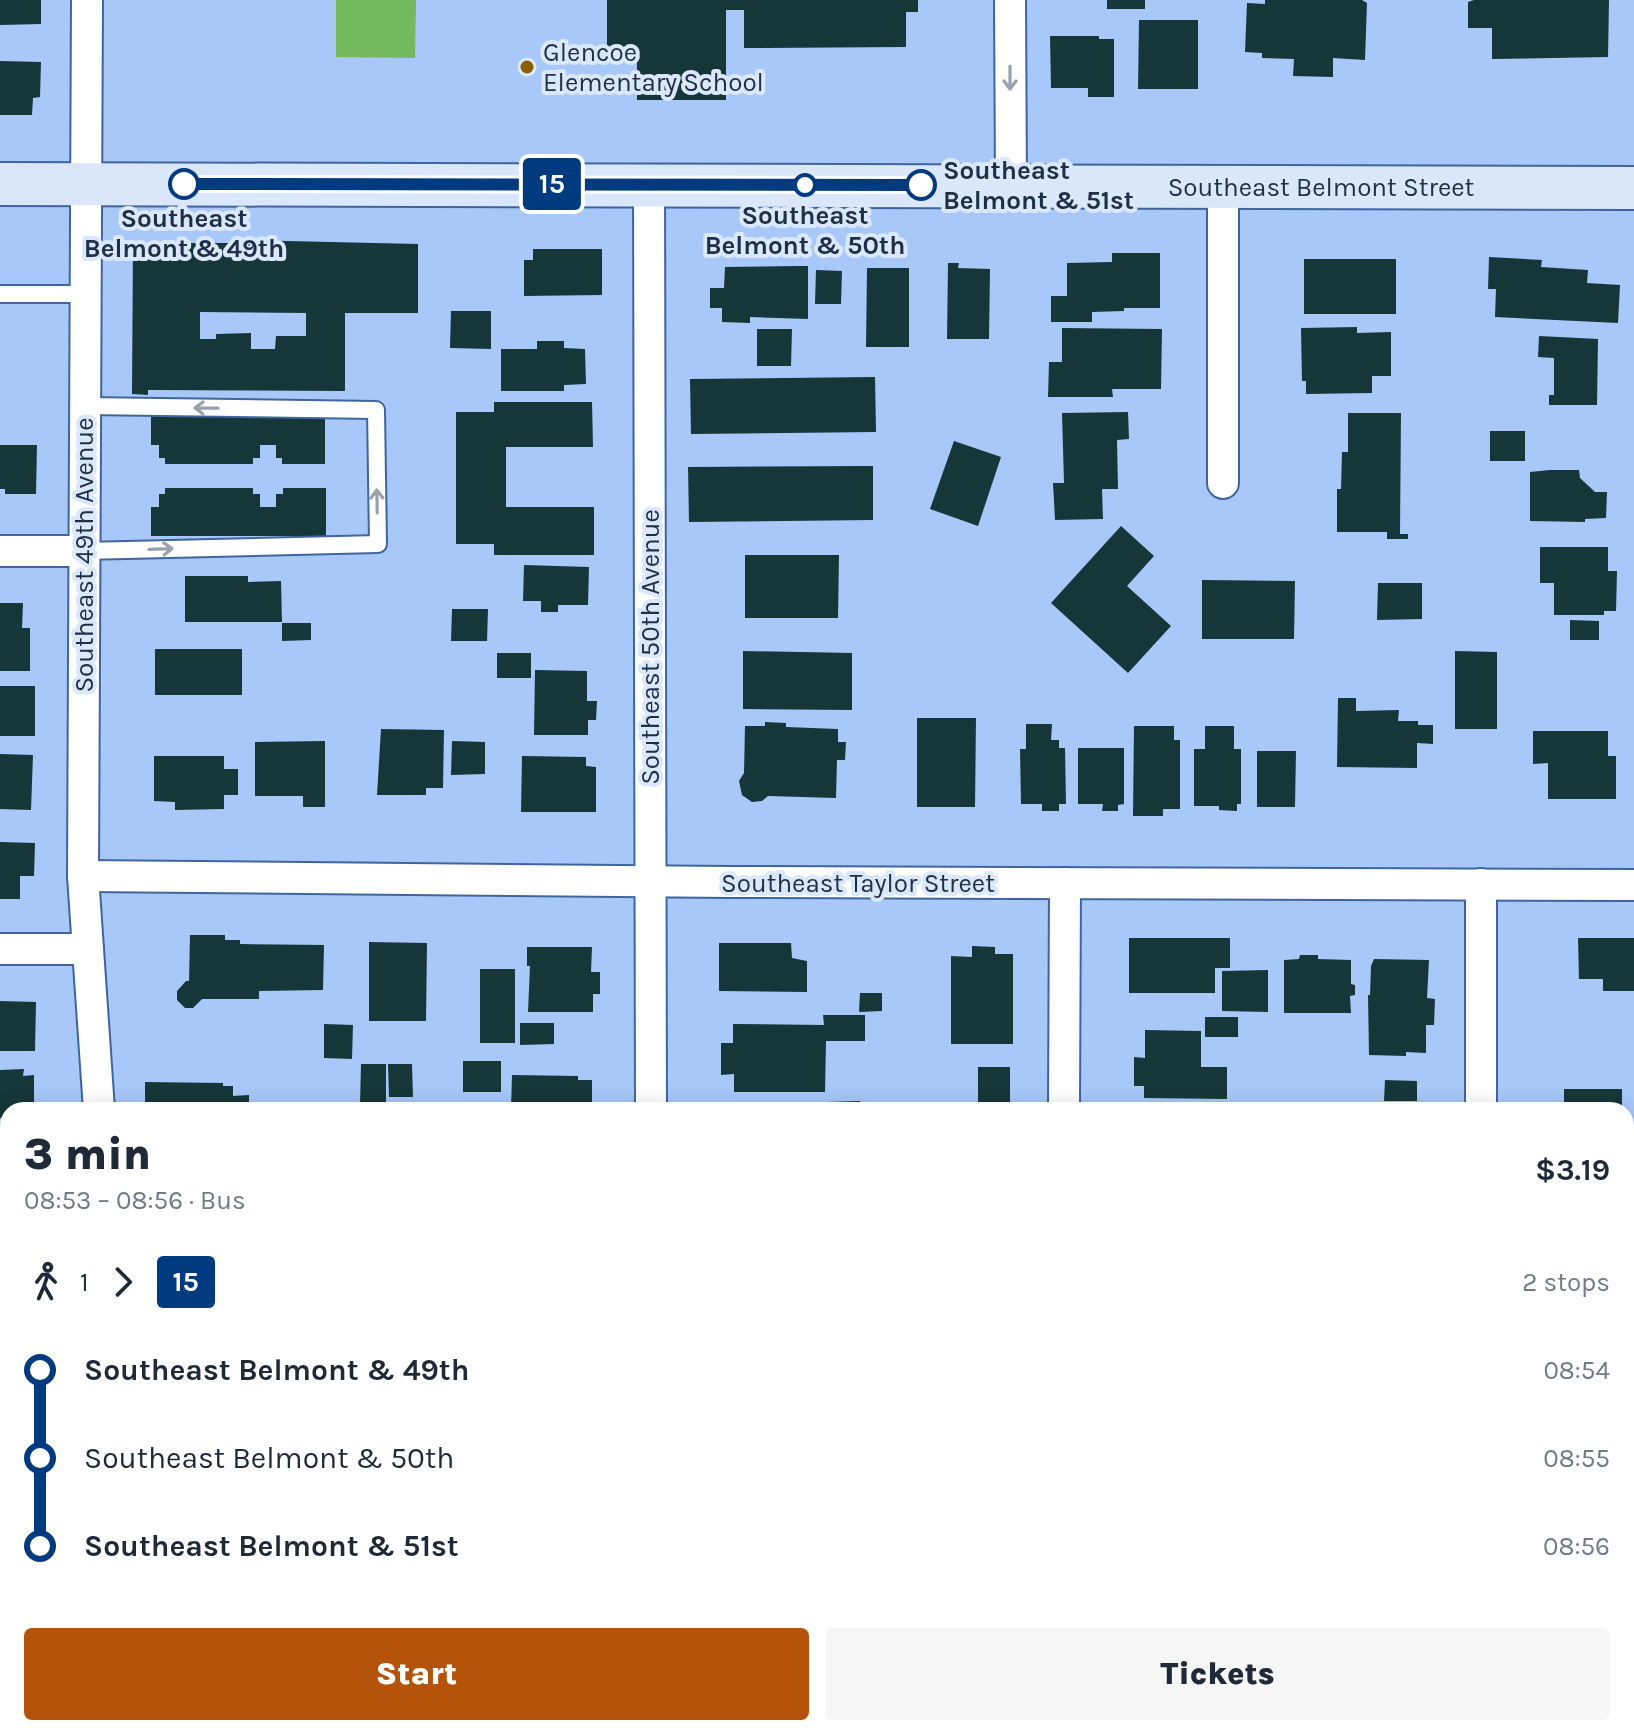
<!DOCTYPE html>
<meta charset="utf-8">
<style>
:root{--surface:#fff;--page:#f6f6f7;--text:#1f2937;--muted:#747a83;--accent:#b45309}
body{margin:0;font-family:Karla,sans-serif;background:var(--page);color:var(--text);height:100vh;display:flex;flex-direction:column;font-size:30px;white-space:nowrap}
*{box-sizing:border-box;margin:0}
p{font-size:26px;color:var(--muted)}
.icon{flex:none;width:44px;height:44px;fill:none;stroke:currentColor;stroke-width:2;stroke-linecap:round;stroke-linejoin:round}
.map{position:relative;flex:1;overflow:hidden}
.side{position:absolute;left:0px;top:1102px;width:1634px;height:634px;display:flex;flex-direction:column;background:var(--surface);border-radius:24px 24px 0 0;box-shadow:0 4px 20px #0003}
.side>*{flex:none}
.badge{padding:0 16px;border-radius:6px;font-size:28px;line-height:52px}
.map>.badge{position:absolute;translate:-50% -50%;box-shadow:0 0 0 4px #fff}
.legs{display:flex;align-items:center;gap:12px;height:88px;padding:0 24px;font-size:26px}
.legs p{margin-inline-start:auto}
.summary{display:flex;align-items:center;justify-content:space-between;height:136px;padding:0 24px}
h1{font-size:44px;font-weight:800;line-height:60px}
.primary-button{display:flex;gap:16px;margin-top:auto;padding:16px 24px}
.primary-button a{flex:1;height:92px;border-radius:8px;background:var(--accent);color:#fff;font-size:32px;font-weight:800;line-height:92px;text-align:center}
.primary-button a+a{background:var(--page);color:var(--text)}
ul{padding:0 24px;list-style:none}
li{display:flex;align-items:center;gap:28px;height:88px;font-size:30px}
li i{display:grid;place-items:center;width:12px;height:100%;margin:0 10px;background:currentColor}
li i::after{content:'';width:20px;height:20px;margin:-10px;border:6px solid;border-radius:50%;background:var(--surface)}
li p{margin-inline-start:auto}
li:first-child i{background:linear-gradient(#0000 50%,currentColor 0)}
li:last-child i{background:linear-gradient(currentColor 50%,#0000 0)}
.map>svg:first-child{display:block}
.green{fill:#75b95f}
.building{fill:#163739;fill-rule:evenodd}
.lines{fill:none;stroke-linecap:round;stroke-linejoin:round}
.lane-casing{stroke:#40659c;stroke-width:20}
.street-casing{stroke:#40659c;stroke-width:34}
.secondary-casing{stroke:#40659c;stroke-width:46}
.lane{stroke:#fff;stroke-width:16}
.street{stroke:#fff;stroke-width:30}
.secondary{stroke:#dae7fb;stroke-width:42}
.oneway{stroke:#9aa1ad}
.line-1-casing{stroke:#fff;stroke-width:18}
.line-1{stroke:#003b80;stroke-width:12}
.poi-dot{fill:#895f00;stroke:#dbe7fa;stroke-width:3}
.stop-1-dot{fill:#fff;stroke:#003b80;stroke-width:4}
.labels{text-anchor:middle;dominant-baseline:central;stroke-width:8;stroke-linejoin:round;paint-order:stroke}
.poi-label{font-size:26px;fill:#1f2f48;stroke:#dbe7fa;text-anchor:start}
.stop-label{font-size:26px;font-weight:bold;fill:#1f2f48;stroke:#dbe7fa}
.street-label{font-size:26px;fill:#1f2f48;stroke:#dbe7fa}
</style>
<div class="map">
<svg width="1634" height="1735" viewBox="0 0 1634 1735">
<rect width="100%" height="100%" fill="#a7c8f9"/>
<polygon class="green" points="336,0 416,0 415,58 336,57"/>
<g class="building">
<polygon points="0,0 41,0 41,24 0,25"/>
<polygon points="607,0 918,0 918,12 906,12 906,47 744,48 744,10 726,10 726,100 637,100 637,62 607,62"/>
<rect x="1107" y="0" width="38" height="9"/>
<polygon points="1265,0 1362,0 1367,3 1365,60 1333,58 1333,77 1293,76 1294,59 1262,58 1262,53 1245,52 1247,3 1265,4"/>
<polygon points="1474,0 1609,0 1608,57 1492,59 1492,28 1468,28 1468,2"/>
<polygon points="1139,20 1198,20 1198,89 1138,89"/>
<polygon points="1050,36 1099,36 1099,39 1114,39 1114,97 1088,97 1088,88 1051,88"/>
<polygon points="0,61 41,62 40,97 33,98 32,115 0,115"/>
<path d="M238,240L418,244V313H345V391L148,390V395L132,394L133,243H238ZM200,312L306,313V336H276L275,349H251V333L216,334V339H200Z"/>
<polygon points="533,249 602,249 602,295 524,296 524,260 533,260"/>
<polygon points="1112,253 1160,253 1160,308 1124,308 1124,311 1092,312 1092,322 1051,322 1051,296 1067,296 1067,263 1112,262"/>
<polygon points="1489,257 1542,260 1541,267 1588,270 1587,283 1620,285 1618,323 1495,317 1496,289 1488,289"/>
<rect x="1304" y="259" width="92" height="55"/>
<polygon points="948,263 959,263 958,268 990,269 989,339 947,339"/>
<polygon points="799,266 808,266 808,319 750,317 750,323 722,322 722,308 710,308 710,288 724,288 725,267"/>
<polygon points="867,268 909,268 909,347 866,347"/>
<polygon points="816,270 842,271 841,304 815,304"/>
<polygon points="451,311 491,311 491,349 450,348"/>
<polygon points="1357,327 1357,333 1391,332 1391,376 1372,376 1372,393 1306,394 1306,381 1302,381 1301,328"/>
<polygon points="1062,328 1162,329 1161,389 1112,389 1113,397 1048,397 1049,362 1062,362"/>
<polygon points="757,329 792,329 791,366 757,366"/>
<polygon points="1539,336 1598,339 1597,405 1549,405 1549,395 1554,395 1554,358 1538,357"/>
<polygon points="537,341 564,341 564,348 585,349 586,384 564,385 564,391 501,391 501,349 537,349"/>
<polygon points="875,377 876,432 691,434 690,379"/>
<polygon points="494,402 592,402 593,447 506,447 506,507 594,507 594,555 494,555 494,544 456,544 456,412 494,412"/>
<polygon points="1128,412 1129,439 1117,440 1118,489 1102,489 1103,519 1055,520 1053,483 1064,483 1062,413"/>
<polygon points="1348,413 1401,413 1400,534 1408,534 1408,539 1387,539 1387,532 1337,532 1337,489 1341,489 1342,452 1348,452"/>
<polygon points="151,416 325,416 325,464 282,464 282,458 276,458 276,445 260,445 260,458 253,458 253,464 165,464 165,458 159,458 159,445 151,445"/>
<rect x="1490" y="431" width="35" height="30"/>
<polygon points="954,441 1001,457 978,526 930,509"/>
<polygon points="0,445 37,445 36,494 5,494 5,489 0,489"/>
<polygon points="873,466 873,520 689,522 688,467"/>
<polygon points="1550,470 1579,470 1580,478 1595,492 1607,492 1606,518 1585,519 1585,522 1530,521 1530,472"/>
<polygon points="165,488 253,488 253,494 260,494 260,507 276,507 276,494 283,494 283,488 326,488 326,536 151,536 151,507 159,507 159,494 165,494"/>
<polygon points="1121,526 1154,556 1127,586 1171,626 1128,673 1051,603"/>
<polygon points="1540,547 1608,547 1608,571 1617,571 1616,611 1604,611 1604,615 1554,615 1554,583 1540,583"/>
<polygon points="745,555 839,555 838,618 745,618"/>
<polygon points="524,565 589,567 588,605 558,605 558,612 541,612 541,601 523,601"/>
<polygon points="185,576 248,576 248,582 281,581 282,622 185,622"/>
<polygon points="1202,580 1295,581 1294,639 1202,639"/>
<polygon points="1378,583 1422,583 1422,619 1377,620"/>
<polygon points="0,603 23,603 22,628 30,628 30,671 0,671"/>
<polygon points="452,609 488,609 487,641 451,641"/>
<polygon points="1570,620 1599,621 1599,640 1570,640"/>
<polygon points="282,623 311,623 311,640 282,641"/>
<rect x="155" y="649" width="87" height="46"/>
<polygon points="743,651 852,653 852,710 743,709"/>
<polygon points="1455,651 1497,652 1497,729 1455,729"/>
<rect x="497" y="653" width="34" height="25"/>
<polygon points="535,670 587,671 587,701 597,701 596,720 588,720 588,735 534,735"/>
<rect x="0" y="686" width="35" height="50"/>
<polygon points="1338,698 1356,698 1356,711 1399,710 1398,721 1418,721 1418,725 1433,725 1433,744 1417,743 1417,768 1337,767"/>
<polygon points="917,718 976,718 975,807 917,807"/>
<polygon points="765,722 786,723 786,727 838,729 838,742 846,742 845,760 837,760 836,798 768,796 762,801 752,802 742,795 739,781 744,773 745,726 765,726"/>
<polygon points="1026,724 1052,724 1051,740 1059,740 1059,748 1065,748 1066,804 1059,804 1059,811 1042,811 1042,804 1021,804 1020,749 1026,749"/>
<polygon points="1134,726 1174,726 1174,740 1180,740 1180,809 1163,809 1163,816 1133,816"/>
<polygon points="1205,726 1234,726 1234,749 1241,749 1241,804 1237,804 1237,811 1219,810 1219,806 1194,806 1194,749 1205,749"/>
<polygon points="381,729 444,730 443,788 426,788 426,795 377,795"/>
<polygon points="1533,731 1608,731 1608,756 1616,756 1616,799 1548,799 1548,763 1533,764"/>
<polygon points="325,741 325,807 303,807 303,796 255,796 255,742"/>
<polygon points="452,741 485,742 485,774 451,775"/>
<polygon points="1078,748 1124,748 1124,804 1118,805 1118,811 1102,811 1103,804 1078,804"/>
<polygon points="1257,751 1296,751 1295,807 1257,807"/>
<polygon points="0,754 33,755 31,810 0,809"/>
<polygon points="154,756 224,756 224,769 238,769 238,795 224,795 224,809 175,810 175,802 154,801"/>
<polygon points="522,756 586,757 586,766 596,767 596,812 521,812"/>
<polygon points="0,842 35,843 34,876 20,876 20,899 0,899"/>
<polygon points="190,935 225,935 225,940 240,940 240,944 324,945 323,990 259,991 259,999 202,999 193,1008 185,1008 177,1000 177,991 186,981 189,981"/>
<polygon points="1129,938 1230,938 1230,968 1215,968 1215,993 1129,993"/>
<polygon points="1578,938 1634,938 1634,991 1603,991 1603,979 1579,979"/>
<polygon points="369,942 427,943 426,1021 369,1021"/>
<polygon points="719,943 791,943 792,958 807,961 807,992 719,991"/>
<polygon points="972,946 995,947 995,954 1013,954 1013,1044 951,1044 951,956 972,957"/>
<polygon points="527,947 592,947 591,972 600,972 600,994 593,994 593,1012 528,1012 530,966 527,966"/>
<polygon points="1300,955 1318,955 1318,959 1351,960 1351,984 1355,985 1355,995 1350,996 1351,1013 1284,1013 1284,960 1299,959"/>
<polygon points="1374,959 1429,960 1427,998 1435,999 1434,1025 1426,1025 1426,1053 1406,1052 1406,1056 1369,1055 1368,995 1370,995 1371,966"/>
<rect x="480" y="969" width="35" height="74"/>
<polygon points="1268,970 1268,1012 1222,1011 1222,971"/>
<polygon points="860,993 882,993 882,1011 859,1012"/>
<polygon points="0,1001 36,1002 35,1051 0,1051"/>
<polygon points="823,1015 865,1015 865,1041 826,1041 825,1092 734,1092 734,1074 721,1075 721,1043 733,1043 733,1024 824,1025"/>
<rect x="1205" y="1017" width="33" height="20"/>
<polygon points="520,1023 554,1023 554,1044 520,1045"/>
<polygon points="324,1024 353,1025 352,1059 324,1058"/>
<polygon points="1145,1030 1201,1031 1201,1067 1227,1067 1227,1099 1144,1098 1144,1086 1134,1086 1134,1057 1145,1058"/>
<rect x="463" y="1061" width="38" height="31"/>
<polygon points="361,1064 386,1064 386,1105 360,1105"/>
<polygon points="388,1064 412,1064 413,1097 389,1097"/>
<rect x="978" y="1067" width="32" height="35"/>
<polygon points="24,1069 23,1076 34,1075 34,1110 8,1110 8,1118 0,1118 0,1070"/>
<polygon points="512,1075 578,1076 578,1080 592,1080 592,1110 511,1110"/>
<polygon points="1385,1080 1417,1081 1417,1101 1384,1101"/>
<polygon points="145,1082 223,1083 223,1086 233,1086 233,1096 249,1095 249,1110 145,1110"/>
<rect x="1564" y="1089" width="58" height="21"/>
<polygon points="860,1101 860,1110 826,1110 826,1102"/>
<polygon points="451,1102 451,1110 423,1110 422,1103"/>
<polygon points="308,1103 332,1104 331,1110 307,1110"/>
<rect x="0" y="1124" width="8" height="53"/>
<rect x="1626" y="1180" width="8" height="46"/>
<rect x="0" y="1185" width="8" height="50"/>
<polygon points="0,1245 8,1245 8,1292 6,1292 5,1301 0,1301"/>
<rect x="1626" y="1347" width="8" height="20"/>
<rect x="0" y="1399" width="8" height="71"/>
<rect x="1626" y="1475" width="8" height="45"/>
<rect x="0" y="1478" width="8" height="61"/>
<polygon points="0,1625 8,1625 8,1677 5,1677 4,1684 0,1684"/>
<rect x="1626" y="1636" width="8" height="78"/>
<polygon points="368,1728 468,1728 468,1735 369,1735"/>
<rect x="648" y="1728" width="98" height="7"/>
<polygon points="1080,1728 1179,1728 1179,1735 1048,1735 1048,1729 1080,1731"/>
<rect x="1267" y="1728" width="73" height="7"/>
</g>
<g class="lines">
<g class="lane-casing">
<g id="lane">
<polyline points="0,294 85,294"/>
<polyline points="83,551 378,544 376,410 84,406"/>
</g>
</g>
<g class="street-casing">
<g id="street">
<polyline points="87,0 83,876 99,1110"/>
<polyline points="1010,0 1011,185"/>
<polyline points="649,185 651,1110"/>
<polyline points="1223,186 1223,483"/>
<polyline points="0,551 83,551"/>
<polyline points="83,876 730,882 1634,885"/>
<polyline points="0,949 88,949"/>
<polyline points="1064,1110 1065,883"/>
<polyline points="1481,1110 1481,884"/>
<polyline points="0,1352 8,1352"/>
<polyline points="1626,1589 1634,1589"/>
<polyline points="127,1728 128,1735"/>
<polyline points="556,1728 556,1735"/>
<polyline points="986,1728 986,1735"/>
<polyline points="1419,1728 1420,1735"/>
</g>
</g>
<g class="secondary-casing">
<polyline id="secondary" points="0,184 1634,188"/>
</g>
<use href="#lane" class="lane"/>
<use href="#street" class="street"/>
<use href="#secondary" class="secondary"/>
</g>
<defs><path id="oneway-shaft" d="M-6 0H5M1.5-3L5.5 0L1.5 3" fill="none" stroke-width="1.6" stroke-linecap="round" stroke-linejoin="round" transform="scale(2)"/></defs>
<g class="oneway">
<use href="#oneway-shaft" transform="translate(1010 78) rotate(90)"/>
<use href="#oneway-shaft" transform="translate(206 408) rotate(-179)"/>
<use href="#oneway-shaft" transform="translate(377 501) rotate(-91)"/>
<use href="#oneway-shaft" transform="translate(161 549) rotate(-2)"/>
</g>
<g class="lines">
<g class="line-1-casing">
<polyline id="line-1" points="184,184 921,185"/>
</g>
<use href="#line-1" class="line-1"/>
</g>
<circle class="poi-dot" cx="527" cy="67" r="8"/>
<g class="stop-1-dot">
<circle cx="184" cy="184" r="14"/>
<circle cx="805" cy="185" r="10"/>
<circle cx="921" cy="185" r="14"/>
</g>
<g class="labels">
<g class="poi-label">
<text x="543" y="52">Glencoe<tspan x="543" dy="30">Elementary School</tspan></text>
</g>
<g class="stop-label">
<text x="943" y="170" text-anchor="start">Southeast<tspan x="943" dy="30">Belmont &amp; 51st</tspan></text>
<text x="805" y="215">Southeast<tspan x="805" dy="30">Belmont &amp; 50th</tspan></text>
<text x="184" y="218">Southeast<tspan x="184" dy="30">Belmont &amp; 49th</tspan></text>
</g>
<g class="street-label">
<text x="1321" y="187">Southeast Belmont Street</text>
<text transform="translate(84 555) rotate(-90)">Southeast 49th Avenue</text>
<text transform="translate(650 647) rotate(-90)">Southeast 50th Avenue</text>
<text x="858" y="883">Southeast Taylor Street</text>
</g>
</g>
</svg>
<b class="badge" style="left:552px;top:184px;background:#003b80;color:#fff">15</b>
<section class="side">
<div class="summary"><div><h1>3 min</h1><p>08:53 – 08:56 · Bus</p></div><b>$3.19</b></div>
<div class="legs"><svg class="icon" aria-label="walk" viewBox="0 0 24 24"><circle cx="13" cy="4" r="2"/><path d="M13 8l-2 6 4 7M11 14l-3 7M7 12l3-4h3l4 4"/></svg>1<svg class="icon" aria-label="forward" viewBox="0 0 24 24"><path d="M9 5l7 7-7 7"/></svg><b class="badge" style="background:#003b80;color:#fff">15</b><p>2 stops</p></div>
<ul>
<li><i style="color:#003b80"></i><b>Southeast Belmont &amp; 49th</b><p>08:54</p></li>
<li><i style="color:#003b80"></i><span>Southeast Belmont &amp; 50th</span><p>08:55</p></li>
<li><i style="color:#003b80"></i><b>Southeast Belmont &amp; 51st</b><p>08:56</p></li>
</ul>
<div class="primary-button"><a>Start</a><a>Tickets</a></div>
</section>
</div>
